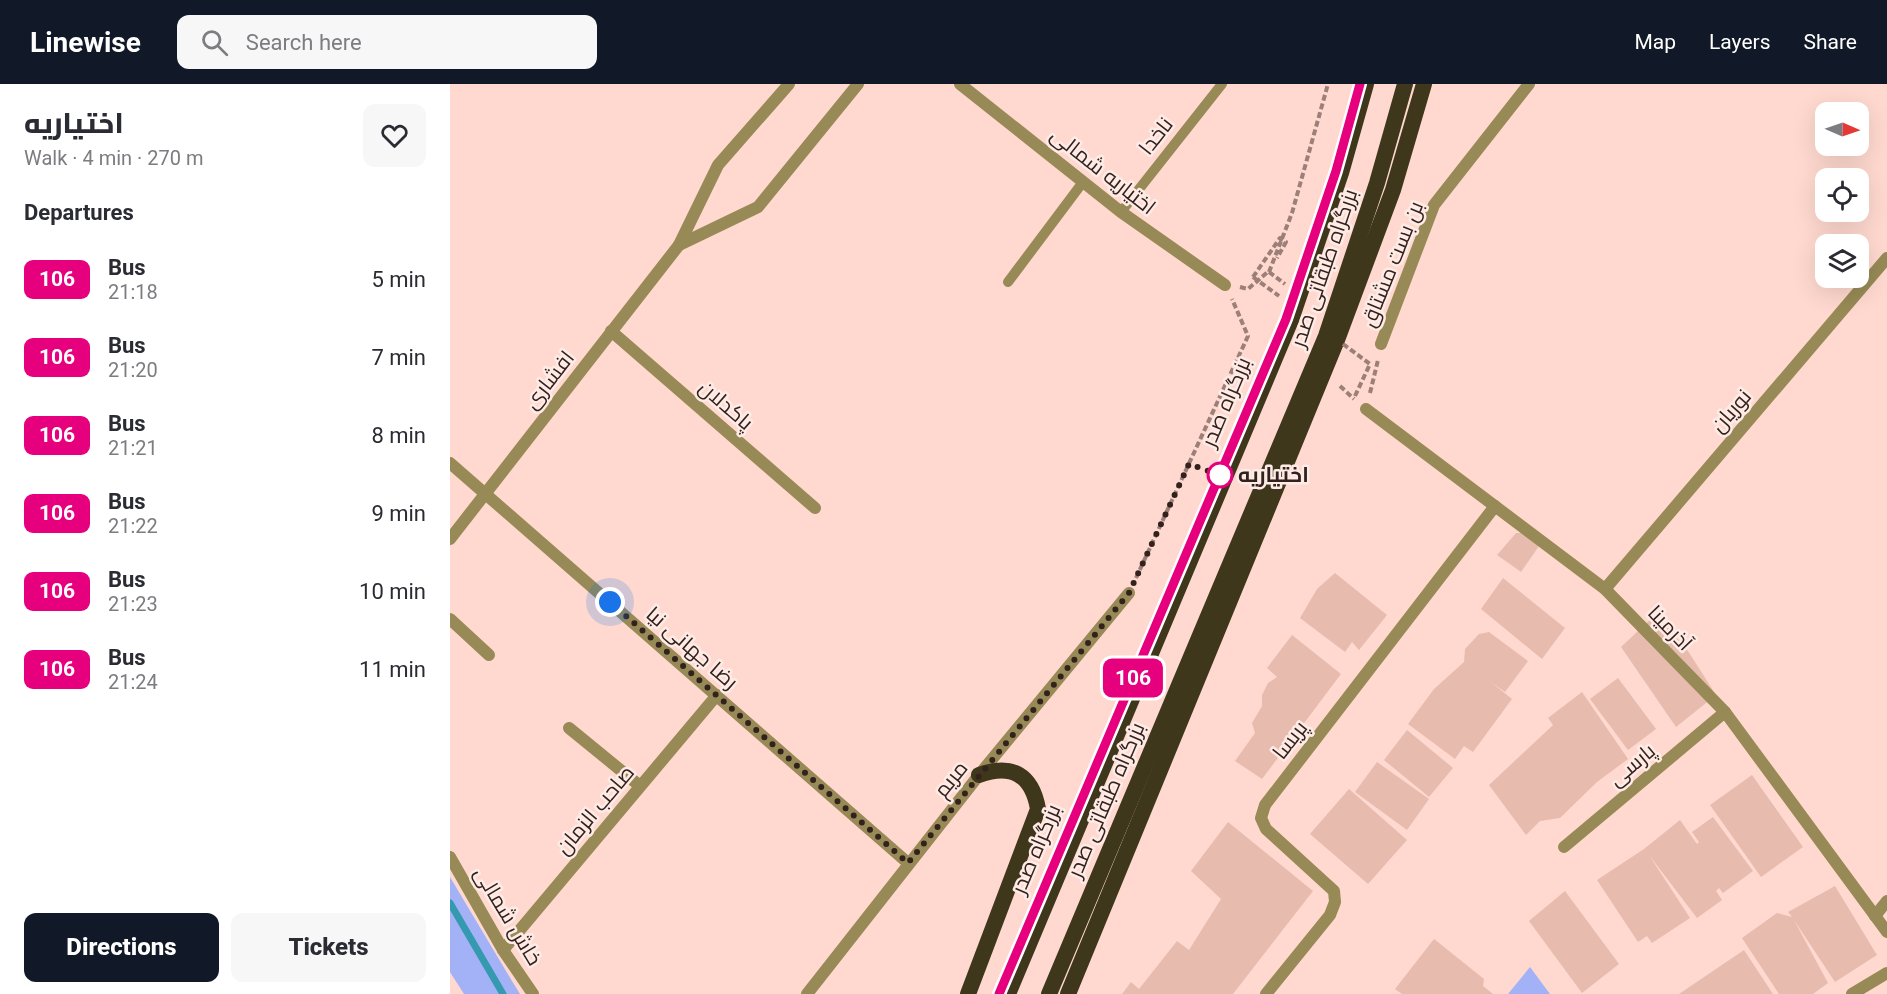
<!DOCTYPE html>
<meta charset="utf-8">
<style>
:root{--surface:#fff;--page:#f7f7f7;--text:#2b2b33;--muted:#7c7c81;--accent:#111827}
body{margin:0;font-family:Roboto,Cairo,sans-serif;background:var(--page);color:var(--text);height:100vh;display:flex;flex-direction:column;font-size:22px;white-space:nowrap}
*{box-sizing:border-box;margin:0}
p{font-size:20px;color:var(--muted)}
.icon{flex:none;width:33px;height:33px;fill:none;stroke:currentColor;stroke-width:2;stroke-linecap:round;stroke-linejoin:round}
.map{position:relative;flex:1;overflow:hidden}
.drawer{display:flex;flex-direction:column;background:var(--surface);width:450px}
.drawer>*{flex:none}
.badge{padding:0 12px;border-radius:9px;font-size:21px;line-height:39px}
.needle{width:39px;rotate:92deg}
.controls{position:absolute;left:1365px;top:18px;display:grid;gap:12px}
.controls a{display:grid;place-items:center;width:54px;height:54px;border-radius:12px;background:var(--surface);box-shadow:0 6px 24px #0002;font-size:30px}
.you{position:absolute;width:30px;height:30px;margin:-15px;border:4px solid #fff;border-radius:50%;background:#1a73e8;box-shadow:0 0 0 9px #1a73e833}
.map>.badge{position:absolute;translate:-50% -50%;box-shadow:0 0 0 3px #fff}
h2{padding:0 24px;font-size:22px;line-height:54px}
.round{display:grid;place-items:center;flex:none;width:63px;height:63px;border-radius:12px;background:var(--page)}
.head{display:flex;align-items:center;justify-content:space-between;height:102px;padding:0 24px}
h1{font-size:28px;font-weight:800;line-height:45px}
.cta{display:flex;gap:12px;margin-top:auto;padding:12px 24px}
.cta a{flex:1;height:69px;border-radius:12px;background:var(--accent);color:#fff;font-size:24px;font-weight:800;line-height:69px;text-align:center}
.cta a+a{background:var(--page);color:var(--text)}
ul{padding:0;list-style:none}
li{display:flex;align-items:center;gap:18px;height:78px;padding:0 24px}
li div{flex:1}
li b{display:block;font-size:22px}
li em{font-style:normal}
li .badge{min-width:66px;font-weight:700;text-align:center}
header{display:flex;align-items:center;gap:36px;box-sizing:border-box;height:84px;padding:0 30px;background:var(--accent);color:#fff}
header strong{font-size:28px}
nav{display:flex;gap:33px;margin-inline-start:auto;font-size:21px}
.search{width:420px;height:54px;background:var(--page);display:flex;align-items:center;gap:15px;box-sizing:border-box;padding:0 21px;border-radius:12px;color:var(--muted);font-size:22px}
main{display:flex;flex:1;min-height:0}
.map>svg:first-child{display:block}
.green{fill:#a3b1f6}
.lines{fill:none;stroke-linecap:round;stroke-linejoin:round}
.stream{stroke:#359ab0;stroke-width:7}
.building{fill:#e8bbaf}
.path{stroke:#9b7f78;stroke-width:4;stroke-dasharray:6 3;stroke-linecap:butt}
.service{stroke:#978a56;stroke-width:10}
.minor{stroke:#978a56;stroke-width:12}
.tertiary{stroke:#978a56;stroke-width:12}
.trunk{stroke:#3e371c;stroke-width:16}
.path-bridge{stroke:#9b7f78;stroke-width:4;stroke-dasharray:6 3;stroke-linecap:butt}
.trunk-bridge{stroke:#3e371c;stroke-width:16}
.line-casing{stroke:#fff;stroke-width:14}
.line{stroke:#e6007e;stroke-width:9}
.walk{stroke:#32211d;stroke-width:6;stroke-dasharray:0 10.8}
.stop-dot{fill:#fff;stroke:#e6007e;stroke-width:3}
.labels{text-anchor:middle;dominant-baseline:central;stroke-width:5;stroke-linejoin:round;paint-order:stroke}
.street-label{font-size:21px;fill:#32211d;stroke:#feebe6}
.stop-label{font-size:21px;font-weight:bold;fill:#32211d;stroke:#feebe6;text-anchor:start}
</style>
<header>
<strong>Linewise</strong>
<div class="search"><svg class="icon" aria-label="search" viewBox="0 0 24 24"><circle cx="10" cy="10" r="6"/><path d="M15 15l6 6"/></svg>Search here</div>
<nav><a>Map</a><a>Layers</a><a>Share</a></nav>
</header>
<main>
<section class="drawer">
<div class="head"><div><h1>اختیاریه</h1><p>Walk · 4 min · 270 m</p></div><a class="round"><svg class="icon" aria-label="heart" viewBox="0 0 24 24"><path d="M12 20l-8-8c-3-5 5-10 8-4 3-6 11-1 8 4z"/></svg></a></div>
<h2>Departures</h2>
<ul>
<li><span class="badge" style="background:#e6007e;color:#fff">106</span><div><b>Bus</b><p>21:18</p></div><em>5 min</em></li>
<li><span class="badge" style="background:#e6007e;color:#fff">106</span><div><b>Bus</b><p>21:20</p></div><em>7 min</em></li>
<li><span class="badge" style="background:#e6007e;color:#fff">106</span><div><b>Bus</b><p>21:21</p></div><em>8 min</em></li>
<li><span class="badge" style="background:#e6007e;color:#fff">106</span><div><b>Bus</b><p>21:22</p></div><em>9 min</em></li>
<li><span class="badge" style="background:#e6007e;color:#fff">106</span><div><b>Bus</b><p>21:23</p></div><em>10 min</em></li>
<li><span class="badge" style="background:#e6007e;color:#fff">106</span><div><b>Bus</b><p>21:24</p></div><em>11 min</em></li>
</ul>
<div class="cta"><a>Directions</a><a>Tickets</a></div>
</section>
<div class="map">
<svg width="1437" height="910" viewBox="0 0 1437 910">
<rect width="100%" height="100%" fill="#ffd9cf"/>
<g class="green">
<polygon points="0,793 62,897 70,910 14,910 0,888"/>
<polygon points="1080,883 1100,910 1058,910"/>
</g>
<g class="lines">
<polyline class="stream" points="0,819 53,910"/>
</g>
<g class="building">
<polygon points="1066,449 1076,449 1089,462 1071,488 1047,471"/>
<polygon points="885,489 937,531 909,566 902,558 895,568 850,534 867,505"/>
<polygon points="1053,494 1115,544 1092,575 1031,525"/>
<polygon points="1206,530 1238,567 1266,611 1226,643 1171,563"/>
<polygon points="1039,548 1078,577 1055,608 1041,598 1062,615 1023,668 1014,662 1005,675 958,640 984,605 1014,578 1015,565 1029,550"/>
<polygon points="842,551 891,590 812,695 785,677 805,649 802,639 812,622 812,611 818,599 827,593 817,584"/>
<polygon points="1168,594 1206,645 1178,666 1140,615"/>
<polygon points="1132,608 1178,675 1147,698 1110,734 1090,737 1076,751 1039,701 1103,641 1098,634"/>
<polygon points="957,646 1003,684 979,713 934,676"/>
<polygon points="927,678 979,715 957,746 905,708"/>
<polygon points="1302,691 1353,763 1311,793 1260,721"/>
<polygon points="899,705 957,756 918,800 860,750"/>
<polygon points="1263,733 1303,787 1273,809 1269,804 1266,807 1272,816 1247,834 1199,771 1240,834 1202,859 1197,852 1188,858 1147,796 1194,765 1230,736 1247,760 1249,758 1242,748"/>
<polygon points="778,738 863,807 783,910 672,910 681,898 689,905 727,857 739,866 771,815 741,787"/>
<polygon points="1385,802 1427,871 1385,898 1344,836 1378,899 1363,910 1329,910 1292,854 1327,829 1342,833 1338,828"/>
<polygon points="1115,807 1169,880 1132,909 1079,837"/>
<polygon points="984,855 1034,895 1033,902 1043,910 952,910 945,905"/>
<polygon points="1294,866 1323,910 1229,910"/>
</g>
<g class="lines">
<g class="path">
<polyline points="819,188 842,129 878,0"/>
<polyline points="819,188 835,200"/>
<polyline points="803,193 830,154 836,158 827,174"/>
<polyline points="790,203 798,205 820,186"/>
<polyline points="890,302 904,315"/>
<polyline points="920,309 928,276"/>
<polyline points="905,312 920,280"/>
<polyline points="686,494 798,252 782,215"/>
</g>
<g class="service">
<polyline points="671,128 772,0"/>
<polyline points="558,198 633,98"/>
</g>
<g class="minor">
<polyline points="339,0 268,81 229,161 308,123 408,0"/>
<polyline points="510,0 671,128 775,201"/>
<polyline points="161,247 365,424"/>
<polyline points="931,260 984,121 1079,0"/>
<polyline points="916,325 1155,505 1275,628 1437,848"/>
<polyline points="0,379 458,779"/>
<polyline points="0,455 229,161"/>
<polyline points="1155,505 1437,174"/>
<polyline points="0,535 39,571"/>
<polyline points="119,644 190,702"/>
<polyline points="1114,763 1275,628"/>
<polyline points="1425,832 1437,817"/>
<polyline points="53,866 267,611"/>
<polyline points="357,910 529,691 679,509"/>
<polyline points="816,910 880,831 885,818 884,807 816,745 811,734 815,721 1045,422"/>
<polyline points="1402,910 1437,889"/>
</g>
<polyline class="tertiary" points="0,773 53,866 83,910"/>
<g class="trunk">
<path d="M518,910L588,725C582,691 562,679 529,691"/>
<polyline points="618,910 887,256 943,106 974,0"/>
</g>
<g class="path-bridge">
<polyline points="803,193 829,212"/>
<polyline points="893,260 920,280"/>
</g>
<g class="trunk-bridge">
<polyline points="558,910 841,236 891,89 916,0"/>
<polyline points="599,910 876,252 927,99 955,0"/>
</g>
</g>
<g class="lines">
<g class="line-casing">
<polyline id="line" points="549,910 836,235 886,87 910,0"/>
</g>
<use href="#line" class="line"/>
<polyline class="walk" points="160,518 458,779 679,509 739,380 770,391"/>
</g>
<circle class="stop-dot" cx="770" cy="391" r="12"/>
<g class="labels">
<g class="street-label">
<text transform="translate(706 52) rotate(-52)">ناخدا</text>
<text transform="translate(653 87) rotate(38)">اختیاریه شمالی</text>
<text transform="translate(942 180) rotate(-68)">بن بست مشتاق</text>
<text transform="translate(874 184) rotate(-71)">بزرگراه طبقاتی صدر</text>
<text transform="translate(99 296) rotate(-52)">افشاری</text>
<text transform="translate(776 318) rotate(-67)">بزرگراه صدر</text>
<text transform="translate(276 321) rotate(41)">پاکدلان</text>
<text transform="translate(1281 327) rotate(-49)">نوریان</text>
<text transform="translate(1220 544) rotate(46)">آذرمینا</text>
<text transform="translate(242 564) rotate(41)">رضا جهانی نیا</text>
<text transform="translate(840 656) rotate(-52)">پریسا</text>
<text transform="translate(1182 681) rotate(-40)">پارسی</text>
<text transform="translate(501 695) rotate(-51)">مریم</text>
<text transform="translate(656 716) rotate(-67)">بزرگراه طبقاتی صدر</text>
<text transform="translate(145 726) rotate(-50)">صاحب الزمان</text>
<text transform="translate(586 765) rotate(-67)">بزرگراه صدر</text>
<text transform="translate(58 832) rotate(59)">خاش شمالی</text>
</g>
<g class="stop-label">
<text x="788" y="391">اختیاریه</text>
</g>
</g>
</svg>
<div class="controls">
<a><svg class="needle" viewBox="-14 -14 28 28"><path d="M0-13l5 13h-10z" fill="#e53935"/><path d="M0 13l5-13h-10z" fill="#7c7c81"/></svg></a>
<a><svg class="icon" aria-label="locate" viewBox="0 0 24 24"><circle cx="12" cy="12" r="6"/><path d="M12 2v4M12 18v4M2 12h4M18 12h4"/></svg></a>
<a><svg class="icon" aria-label="layers" viewBox="0 0 24 24"><path d="M12 4l9 5-9 5-9-5zM3 14l9 5 9-5"/></svg></a>
</div>
<div class="you" style="left:160px;top:518px"></div>
<b class="badge" style="left:683px;top:594px;background:#e6007e;color:#fff">106</b>
</div>
</main>
